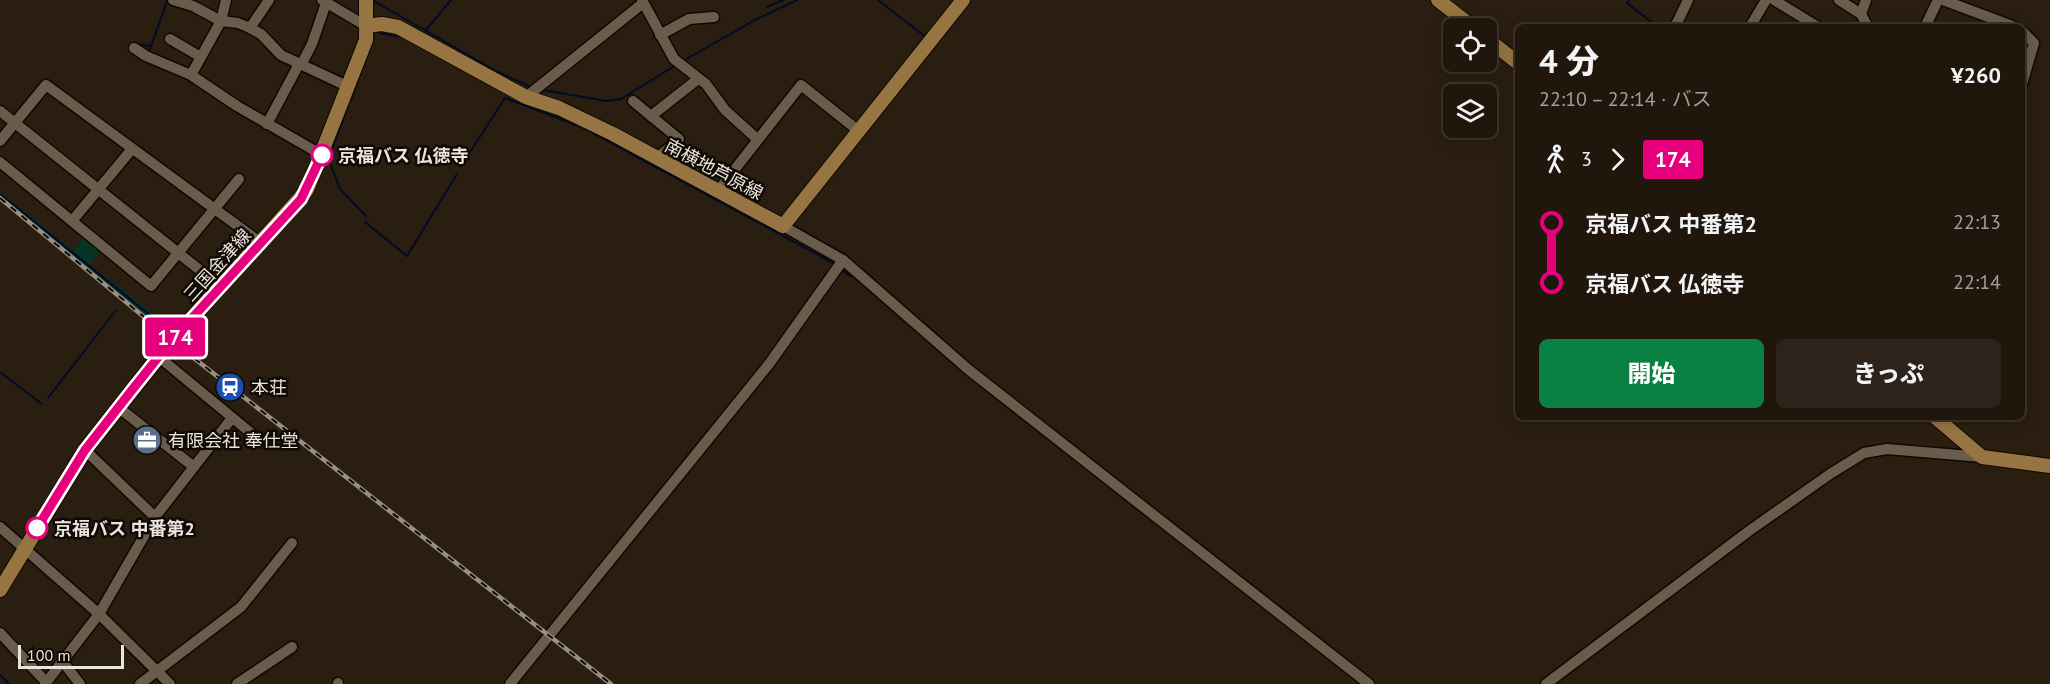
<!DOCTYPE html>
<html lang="ja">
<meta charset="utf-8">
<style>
:root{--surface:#20160c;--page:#2d231a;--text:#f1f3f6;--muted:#a29f9d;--line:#3d352d;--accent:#0b8043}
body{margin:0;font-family:"PT Sans","Noto Sans JP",sans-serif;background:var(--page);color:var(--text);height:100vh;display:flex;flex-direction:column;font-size:22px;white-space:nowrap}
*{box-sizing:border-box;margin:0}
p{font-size:20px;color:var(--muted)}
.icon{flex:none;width:33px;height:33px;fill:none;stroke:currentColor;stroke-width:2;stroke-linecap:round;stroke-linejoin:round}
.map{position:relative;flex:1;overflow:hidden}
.side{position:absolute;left:1515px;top:24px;width:510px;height:396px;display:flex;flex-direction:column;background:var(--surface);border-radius:9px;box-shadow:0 3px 15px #0003,0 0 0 2px var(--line)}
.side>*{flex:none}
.badge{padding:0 12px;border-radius:4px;font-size:21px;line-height:39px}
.tools{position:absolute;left:1443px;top:18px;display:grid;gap:12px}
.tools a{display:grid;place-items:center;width:54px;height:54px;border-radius:9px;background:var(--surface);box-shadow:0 3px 15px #0003,0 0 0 2px var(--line);font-size:30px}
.scale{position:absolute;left:18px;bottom:15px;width:106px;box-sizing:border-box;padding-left:6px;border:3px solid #ece4db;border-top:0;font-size:16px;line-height:21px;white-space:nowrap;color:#ece4db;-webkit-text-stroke:4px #0e0905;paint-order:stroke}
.map>.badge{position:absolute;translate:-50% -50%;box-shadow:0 0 0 3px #fff}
.legs{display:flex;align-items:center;gap:9px;height:66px;padding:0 24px;font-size:20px}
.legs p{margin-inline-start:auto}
.headline{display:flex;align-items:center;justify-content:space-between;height:102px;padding:0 24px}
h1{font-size:33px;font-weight:800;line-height:45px}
.action{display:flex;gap:12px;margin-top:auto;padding:12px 24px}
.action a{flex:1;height:69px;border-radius:9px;background:var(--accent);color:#fff;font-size:24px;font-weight:800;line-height:69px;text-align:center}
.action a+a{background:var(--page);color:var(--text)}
ul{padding:0 24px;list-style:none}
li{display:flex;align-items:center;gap:21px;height:60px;font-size:22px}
li i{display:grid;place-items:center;width:9px;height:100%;margin:0 8px;background:currentColor}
li i::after{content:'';width:15px;height:15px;margin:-8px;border:4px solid;border-radius:50%;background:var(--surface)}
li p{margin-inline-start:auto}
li:first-child i{background:linear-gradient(#0000 50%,currentColor 0)}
li:last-child i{background:linear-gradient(currentColor 50%,#0000 0)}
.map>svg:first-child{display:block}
.green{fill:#063323}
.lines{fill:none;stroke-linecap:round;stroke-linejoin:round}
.stream{stroke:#000b28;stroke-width:2}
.minor-casing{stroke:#120800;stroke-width:13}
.major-casing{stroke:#120800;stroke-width:16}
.minor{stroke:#695c4c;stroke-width:10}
.major{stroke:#977542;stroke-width:14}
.rail-casing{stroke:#988e83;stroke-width:4.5}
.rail{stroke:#0e0905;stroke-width:2;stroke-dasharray:7;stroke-linecap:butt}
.line-1-casing{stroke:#fff;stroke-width:14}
.line-1{stroke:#e6007e;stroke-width:9}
.stop-1-dot{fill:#fff;stroke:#e6007e;stroke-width:3}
.labels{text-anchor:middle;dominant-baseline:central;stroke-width:5;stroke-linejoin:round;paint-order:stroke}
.stop-label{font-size:18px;font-weight:bold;fill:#ece4db;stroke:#0e0905;text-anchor:start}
.street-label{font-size:18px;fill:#ece4db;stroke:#0e0905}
.poi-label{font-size:18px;fill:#ece4db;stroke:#0e0905;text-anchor:start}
</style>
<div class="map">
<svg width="2050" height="684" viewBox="0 0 2050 684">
<rect width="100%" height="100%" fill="#2a1e10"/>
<polygon class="green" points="0,192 73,251 84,237 101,250 90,265 173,328 169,333 0,201"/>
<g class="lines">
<g class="stream">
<polyline points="372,0 496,71 531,87"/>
<polyline points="878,0 927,38"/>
<polyline points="1629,0 1627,3 1658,27"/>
<polyline points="767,7 783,0"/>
<polyline points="426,30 451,0"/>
<polyline points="379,33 403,37"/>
<polyline points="135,44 150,46"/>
<polyline points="149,52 167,1"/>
<polyline points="683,61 755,20 797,0"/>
<polyline points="543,90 606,101 621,99 676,65"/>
<polyline points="351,100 374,36"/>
<polyline points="329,157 348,106"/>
<polyline points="330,163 340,189 366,216"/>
<polyline points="461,166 505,98 584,128 833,263"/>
<polyline points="0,194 171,332"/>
<polyline points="365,222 407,256 457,174"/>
<polyline points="843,271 850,276"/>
<polyline points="0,372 42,404"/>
<polyline points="48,398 116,310"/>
<polyline points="0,675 9,684"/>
</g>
<g class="minor-casing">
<g id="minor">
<polyline points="173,0 193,6 221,21 238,23 250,28 261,34 281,55 349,87"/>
<polyline points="322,0 366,26"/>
<polyline points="642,0 674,59 706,84 725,110 757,139"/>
<polyline points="1774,0 1818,27"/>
<polyline points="1839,0 1861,14"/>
<polyline points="1866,0 1861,14 1868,27"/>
<polyline points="1943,0 2015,27"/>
<polyline points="1675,27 1688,0"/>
<polyline points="1750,27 1766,0"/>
<polyline points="1925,27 1938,0"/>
<polyline points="250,28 269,0"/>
<polyline points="2022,31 2034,43 2022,84"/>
<polyline points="660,35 689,19 714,17"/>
<polyline points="170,39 199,56"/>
<polyline points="134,48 146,56 191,75 237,106 322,155"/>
<polyline points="301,65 312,44 326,3"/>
<polyline points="191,75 221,21 226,0"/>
<polyline points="526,97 643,3"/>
<polyline points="633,101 651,116 698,79"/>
<polyline points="0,111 221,287"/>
<polyline points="651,116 679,139 656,159"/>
<polyline points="267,124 299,64"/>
<polyline points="0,141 46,85 261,243"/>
<polyline points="0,162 151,286 239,179"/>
<polyline points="717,192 801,85 860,132"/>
<polyline points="72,221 132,149"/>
<polyline points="783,226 843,260 969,370 1369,684"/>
<polyline points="159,357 257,438"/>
<polyline points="118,407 194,467"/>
<polyline points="85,450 155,517"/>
<polyline points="0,527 99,614 170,684"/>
<polyline points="0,633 46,682"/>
<polyline points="63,662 80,684"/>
<polyline points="45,684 99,614 155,517 232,418"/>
<polyline points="140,684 241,607 292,543"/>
<polyline points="237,684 292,647"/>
<polyline points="338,684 338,683"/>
<polyline points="510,684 769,364 843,260"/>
<polyline points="1546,684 1749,531 1830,474 1864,453 1887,449 1982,457"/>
</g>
</g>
<g class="major-casing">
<g id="major">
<polyline points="1438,0 1474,28"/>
<polyline points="366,26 382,24 398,27 526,97 559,108 613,134 783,226 963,0"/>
<polyline points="1486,38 1518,63"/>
<polyline points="1935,417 1982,457 2050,466"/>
<polyline points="0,590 85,450 172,340 307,190 366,40 366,0"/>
</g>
</g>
<use href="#minor" class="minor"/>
<use href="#major" class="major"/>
<g class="rail-casing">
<polyline id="rail" points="0,198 195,359 611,684"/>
</g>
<use href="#rail" class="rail"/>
</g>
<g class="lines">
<g class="line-1-casing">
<polyline id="line-1" points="37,528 85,450 132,390 172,340 301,199 322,155"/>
</g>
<use href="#line-1" class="line-1"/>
</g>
<defs>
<g id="station-disc" transform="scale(1.5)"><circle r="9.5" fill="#1a4fb4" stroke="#0e0905"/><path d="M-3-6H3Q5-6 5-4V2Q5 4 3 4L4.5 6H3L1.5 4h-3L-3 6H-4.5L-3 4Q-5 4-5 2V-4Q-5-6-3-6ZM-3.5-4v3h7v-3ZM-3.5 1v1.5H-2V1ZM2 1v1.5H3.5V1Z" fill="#fff"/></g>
<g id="office-disc" transform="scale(1.5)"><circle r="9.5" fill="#5c6f8a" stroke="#0e0905"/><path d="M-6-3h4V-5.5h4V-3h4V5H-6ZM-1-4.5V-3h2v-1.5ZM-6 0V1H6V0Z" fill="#fff"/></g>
</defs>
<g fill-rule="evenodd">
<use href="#station-disc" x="230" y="387"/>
<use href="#office-disc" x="147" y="440"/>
</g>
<g class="stop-1-dot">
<circle cx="322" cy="155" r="10"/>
<circle cx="37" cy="528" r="10"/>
</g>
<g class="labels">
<g class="stop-label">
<text x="338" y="155">京福バス 仏徳寺</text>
<text x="54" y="528">京福バス 中番第2</text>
</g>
<g class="street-label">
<text transform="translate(714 169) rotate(28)">南横地芦原線</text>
<text transform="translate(217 265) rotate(-48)">三国金津線</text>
</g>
<g class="poi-label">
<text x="251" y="387">本荘</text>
<text x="168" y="440">有限会社 奉仕堂</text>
</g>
</g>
</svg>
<div class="tools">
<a><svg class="icon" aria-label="locate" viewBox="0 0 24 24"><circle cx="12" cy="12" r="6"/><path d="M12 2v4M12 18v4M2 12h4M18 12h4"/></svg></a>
<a><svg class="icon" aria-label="layers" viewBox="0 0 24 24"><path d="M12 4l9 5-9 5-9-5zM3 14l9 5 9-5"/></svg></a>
</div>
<div class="scale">100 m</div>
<b class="badge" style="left:175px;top:337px;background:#e6007e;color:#fff">174</b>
<section class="side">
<div class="headline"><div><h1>4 分</h1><p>22:10 – 22:14 · バス</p></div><b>¥260</b></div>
<div class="legs"><svg class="icon" aria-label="walk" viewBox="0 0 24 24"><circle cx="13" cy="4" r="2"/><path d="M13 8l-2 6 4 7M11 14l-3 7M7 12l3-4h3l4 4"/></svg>3<svg class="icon" aria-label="forward" viewBox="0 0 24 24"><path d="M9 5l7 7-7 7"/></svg><b class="badge" style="background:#e6007e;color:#fff">174</b></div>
<ul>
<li><i style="color:#e6007e"></i><b>京福バス 中番第2</b><p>22:13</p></li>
<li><i style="color:#e6007e"></i><b>京福バス 仏徳寺</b><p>22:14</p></li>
</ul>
<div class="action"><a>開始</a><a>きっぷ</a></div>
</section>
</div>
